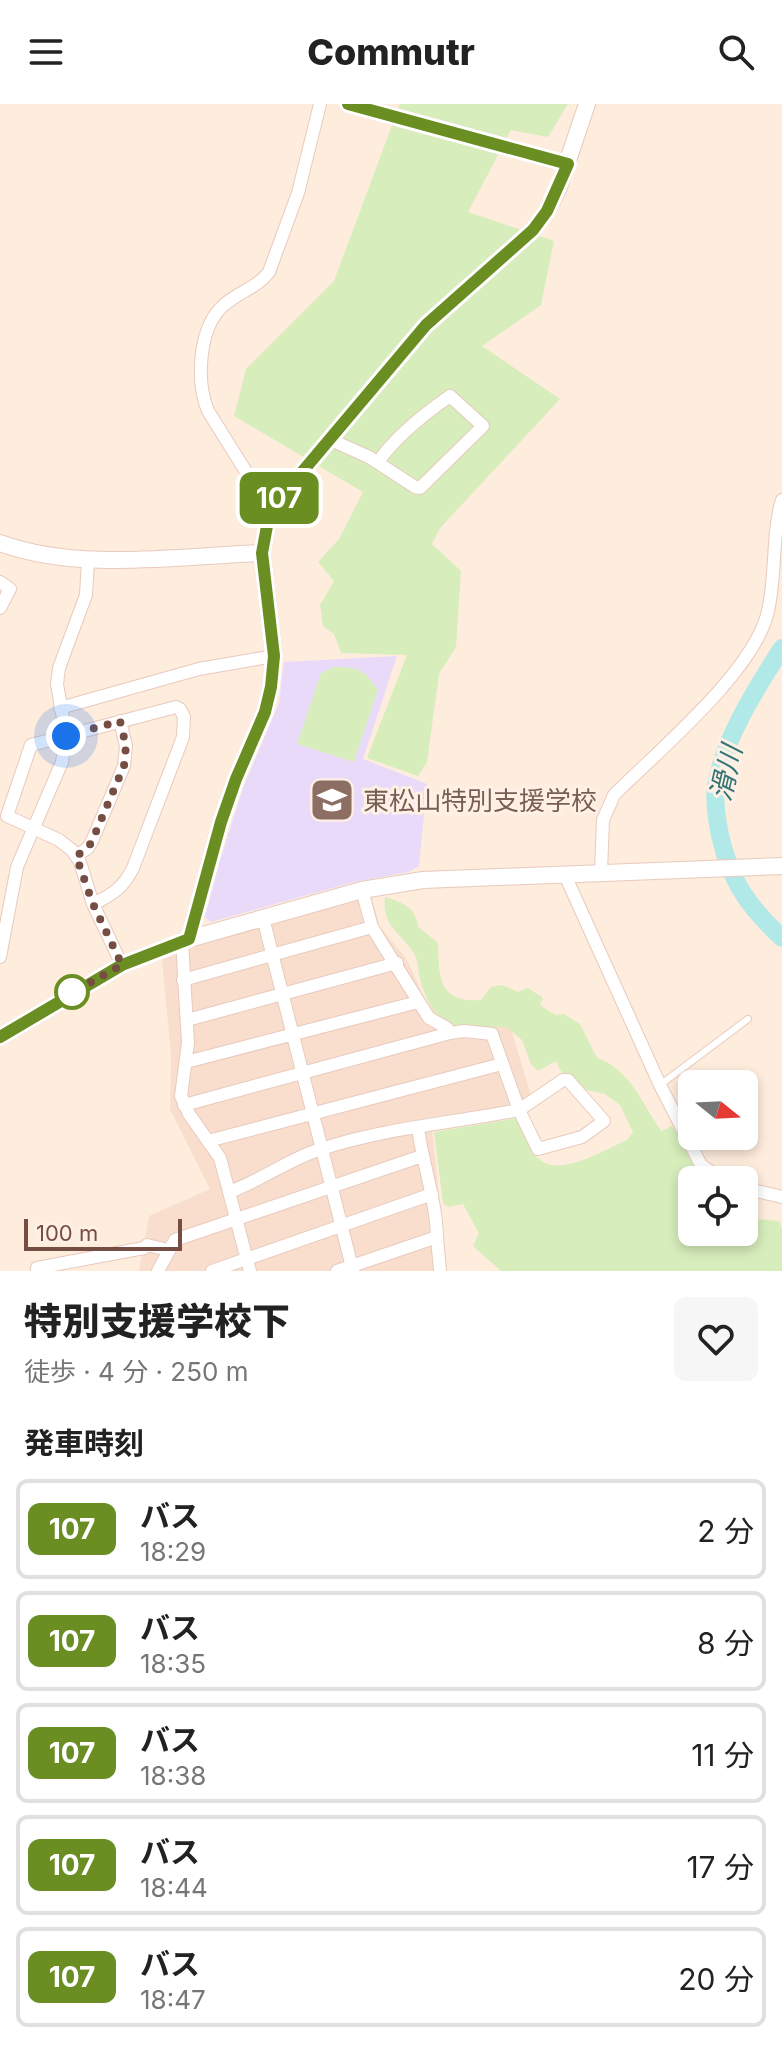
<!DOCTYPE html>
<html lang="ja">
<meta charset="utf-8">
<style>
:root{--surface:#fff;--page:#f6f6f6;--text:#222;--muted:#767676;--line:#e0e0e0}
body{margin:0;font-family:Inter,"Noto Sans JP",sans-serif;background:var(--page);color:var(--text);height:100vh;display:flex;flex-direction:column;font-size:30px;white-space:nowrap}
*{box-sizing:border-box;margin:0}
p{font-size:26px;color:var(--muted)}
.icon{flex:none;width:44px;height:44px;fill:none;stroke:currentColor;stroke-width:2;stroke-linecap:round;stroke-linejoin:round}
.map{position:relative;height:1167px;overflow:hidden}
.panel{display:flex;flex-direction:column;background:var(--surface);flex:1}
.panel>*{flex:none}
.badge{padding:0 16px;border-radius:12px;font-size:28px;line-height:52px}
.needle{width:52px;rotate:108deg}
.fabs{position:absolute;left:678px;top:966px;display:grid;gap:16px}
.fabs a{display:grid;place-items:center;width:80px;height:80px;border-radius:12px;background:var(--surface);box-shadow:0 4px 12px #0003;font-size:40px}
.scale{position:absolute;left:24px;bottom:20px;width:158px;box-sizing:border-box;padding-left:8px;border:4px solid #764d43;border-top:0;font-size:22px;line-height:28px;white-space:nowrap;color:#764d43;-webkit-text-stroke:6px #fff0e5;paint-order:stroke}
.you{position:absolute;width:40px;height:40px;margin:-20px;border:6px solid #fff;border-radius:50%;background:#1a73e8;box-shadow:0 0 0 12px #1a73e833}
.map>.badge{position:absolute;translate:-50% -50%;box-shadow:0 0 0 4px #fff}
h2{padding:0 24px;font-size:30px;line-height:72px}
.round{display:grid;place-items:center;flex:none;width:84px;height:84px;border-radius:12px;background:var(--page)}
.headline{display:flex;align-items:center;justify-content:space-between;height:136px;padding:0 24px}
h1{font-size:38px;font-weight:800;line-height:60px}
ul{padding:0;list-style:none}
li{display:flex;align-items:center;gap:24px;height:100px;margin:0 16px 12px;padding:0 8px;border:4px solid var(--line);border-radius:12px}
li div{flex:1}
li b{display:block;font-size:30px}
li em{font-style:normal}
li .badge{min-width:88px;font-weight:700;text-align:center}
header{display:flex;justify-content:space-between;align-items:center;height:104px;padding:0 24px;background:var(--surface);font-size:36px;font-weight:800}
.map>svg:first-child{display:block}
.residential{fill:#f9decd}
.education{fill:#e9dafa}
.green{fill:#d7edbb}
.lines{fill:none;stroke-linecap:round;stroke-linejoin:round}
.river{stroke:#b0e9e8;stroke-width:18}
.service-casing{stroke:#e8cabd;stroke-width:8}
.minor-casing{stroke:#e8cabd;stroke-width:14}
.tertiary-casing{stroke:#e8cabd;stroke-width:18}
.service{stroke:#fff;stroke-width:6}
.minor{stroke:#fff;stroke-width:12}
.tertiary{stroke:#fff;stroke-width:16}
.line-casing{stroke:#fff;stroke-width:18}
.line{stroke:#6b8e23;stroke-width:12}
.walk{stroke:#764d43;stroke-width:8;stroke-dasharray:0 14.4}
.stop-dot{fill:#fff;stroke:#6b8e23;stroke-width:4}
.labels{text-anchor:middle;dominant-baseline:central;stroke-width:6;stroke-linejoin:round;paint-order:stroke}
.education-label{font-size:26px;fill:#785e54;stroke:#fff0e5;text-anchor:start}
.water-label{font-size:28px;font-style:italic;fill:#347676;stroke:#fff0e5}
</style>
<header><svg class="icon" aria-label="menu" viewBox="0 0 24 24"><path d="M4 6h16M4 12h16M4 18h16"/></svg>Commutr<svg class="icon" aria-label="search" viewBox="0 0 24 24"><circle cx="10" cy="10" r="6"/><path d="M15 15l6 6"/></svg></header>
<div class="map">
<svg width="782" height="1167" viewBox="0 0 782 1167">
<rect width="100%" height="100%" fill="#feecdd"/>
<polygon class="residential" points="371,789 379,822 406,854 425,895 448,919 506,909 535,1004 432,1026 447,1167 139,1167 149,1112 210,1085 170,1005 171,952 162,855 196,837"/>
<polygon class="education" points="397,552 363,655 427,680 419,762 409,768 354,778 211,818 205,813 219,760 243,684 279,599 284,558"/>
<g class="green">
<polygon points="400,0 568,0 548,33 511,26 468,108 554,137 541,201 482,242 560,295 440,424 432,440 461,467 456,543 439,570 427,658 418,672 367,654 407,551 341,549 334,530 323,522 320,501 334,477 318,458 339,435 363,388 234,312 246,265 334,177"/>
<path d="M334,563C358,563 364,565 378,586L354,658L297,640L321,569Z"/>
<path d="M385,793C403,798 416,804 418,823L438,839C439,874 438,899 481,896L491,883L502,881L518,888L528,884L543,894L540,901L555,911L564,910L580,920L597,954C630,965 643,1001 661,1027L672,1022L687,1043L704,1076H692V1128H744L745,1090L756,1115L779,1117L782,1124V1167H501L473,1142L479,1129L463,1100L448,1103L443,1099L434,1028L517,1014C523,1027 530,1050 543,1058C564,1071 606,1045 627,1036L633,1028L620,1001L605,990L585,986L570,972L562,969L556,957L538,967L531,960L522,936L506,923L451,925C434,911 425,894 419,872C418,866 418,859 416,853C404,830 381,824 385,793Z"/>
</g>
<g class="lines">
<path class="river" d="M782,544C756,585 724,634 716,682C714,699 717,715 720,731C730,777 748,802 782,834"/>
<g class="service-casing">
<polyline id="service" points="660,981 748,915"/>
</g>
<g class="minor-casing">
<g id="minor">
<path d="M329,335L369,353L415,383L420,384L483,322L450,292C424,310 396,332 378,358"/>
<path d="M270,406L208,307C196,278 198,223 224,201C238,188 257,184 269,168L298,89L320,0"/>
<polyline points="0,478 10,485 0,504"/>
<polyline points="60,604 199,565 274,552"/>
<polyline points="76,752 88,744 92,737 124,662 126,642 120,617"/>
<path d="M601,768L603,716L614,691C658,647 751,570 767,511C777,473 771,433 782,396"/>
<polyline points="564,769 660,981 701,1061 723,1076"/>
<polyline points="362,786 372,823 383,841 429,914 447,924 450,929"/>
<path d="M93,800C112,791 124,783 133,764L183,633L184,613L180,605L176,603L31,641L7,712L59,736L73,747L80,758L93,800L122,861"/>
<polyline points="263,814 353,1167"/>
<polyline points="182,837 188,939 181,992 189,1010 220,1054 250,1167"/>
<polyline points="0,853 17,763 62,658 66,632 57,580 59,564 86,491 88,456"/>
<polyline points="183,876 372,823"/>
<polyline points="187,916 397,859"/>
<polyline points="186,958 418,898"/>
<polygon points="563,976 568,976 604,1017 582,1033 538,1045 519,1006"/>
<path d="M184,1001L450,929L464,927L492,930L519,1006C453,1019 383,1024 318,1046C288,1056 260,1077 229,1088"/>
<polyline points="208,1037 502,960"/>
<polyline points="744,1084 782,1093"/>
<polyline points="437,1133 440,1167"/>
<polyline points="37,1167 37,1164 144,1144 147,1141 168,1146"/>
<polyline points="158,1167 175,1136 422,1052"/>
<polyline points="212,1167 432,1090"/>
<path d="M337,1167L437,1133C436,1096 423,1061 418,1024"/>
</g>
</g>
<g class="tertiary-casing">
<g id="tertiary">
<polyline points="348,0 568,60"/>
<path d="M0,439C78,468 179,452 262,449"/>
<polyline points="189,835 221,718 236,675 265,608 271,583 274,552 262,449 270,406 426,221 533,126 547,107 559,83 587,0"/>
<polyline points="0,933 122,861 189,835 362,786 423,776 782,762"/>
</g>
</g>
<use href="#service" class="service"/>
<use href="#minor" class="minor"/>
<use href="#tertiary" class="tertiary"/>
</g>
<g class="lines">
<g class="line-casing">
<polyline id="line" points="0,933 122,861 189,835 221,718 236,675 265,608 271,583 274,552 262,449 270,406 426,221 533,126 547,107 568,60 348,0"/>
</g>
<use href="#line" class="line"/>
<polyline class="walk" points="66,632 120,617 126,642 124,662 92,737 88,744 76,752 93,800 122,861 68,891 72,888"/>
</g>
<defs>
<g id="school-square" transform="scale(2.3)"><rect x="-9" y="-9" width="18" height="18" rx="4" fill="#8d6e63" stroke="#fff0e5"/><path d="M0-5L7-2L0 1L-7-2ZM-4 1L0 2.5L4 1V4Q0 6-4 4Z" fill="#fff"/></g>
</defs>
<g fill-rule="evenodd">
<use href="#school-square" x="332" y="696"/>
</g>
<circle class="stop-dot" cx="72" cy="888" r="16"/>
<g class="labels">
<g class="education-label">
<text x="363" y="696">東松山特別支援学校</text>
</g>
<g class="water-label">
<text transform="translate(726 669) rotate(-77)">滑川</text>
</g>
</g>
</svg>
<div class="fabs">
<a><svg class="needle" viewBox="-14 -14 28 28"><path d="M0-13l5 13h-10z" fill="#e53935"/><path d="M0 13l5-13h-10z" fill="#767676"/></svg></a>
<a><svg class="icon" aria-label="locate" viewBox="0 0 24 24"><circle cx="12" cy="12" r="6"/><path d="M12 2v4M12 18v4M2 12h4M18 12h4"/></svg></a>
</div>
<div class="scale">100 m</div>
<div class="you" style="left:66px;top:632px"></div>
<b class="badge" style="left:279px;top:394px;background:#6b8e23;color:#fff">107</b>
</div>
<section class="panel">
<div class="headline"><div><h1>特別支援学校下</h1><p>徒歩 · 4 分 · 250 m</p></div><a class="round"><svg class="icon" aria-label="heart" viewBox="0 0 24 24"><path d="M12 20l-8-8c-3-5 5-10 8-4 3-6 11-1 8 4z"/></svg></a></div>
<h2>発車時刻</h2>
<ul>
<li><span class="badge" style="background:#6b8e23;color:#fff">107</span><div><b>バス</b><p>18:29</p></div><em>2 分</em></li>
<li><span class="badge" style="background:#6b8e23;color:#fff">107</span><div><b>バス</b><p>18:35</p></div><em>8 分</em></li>
<li><span class="badge" style="background:#6b8e23;color:#fff">107</span><div><b>バス</b><p>18:38</p></div><em>11 分</em></li>
<li><span class="badge" style="background:#6b8e23;color:#fff">107</span><div><b>バス</b><p>18:44</p></div><em>17 分</em></li>
<li><span class="badge" style="background:#6b8e23;color:#fff">107</span><div><b>バス</b><p>18:47</p></div><em>20 分</em></li>
</ul>
</section>
